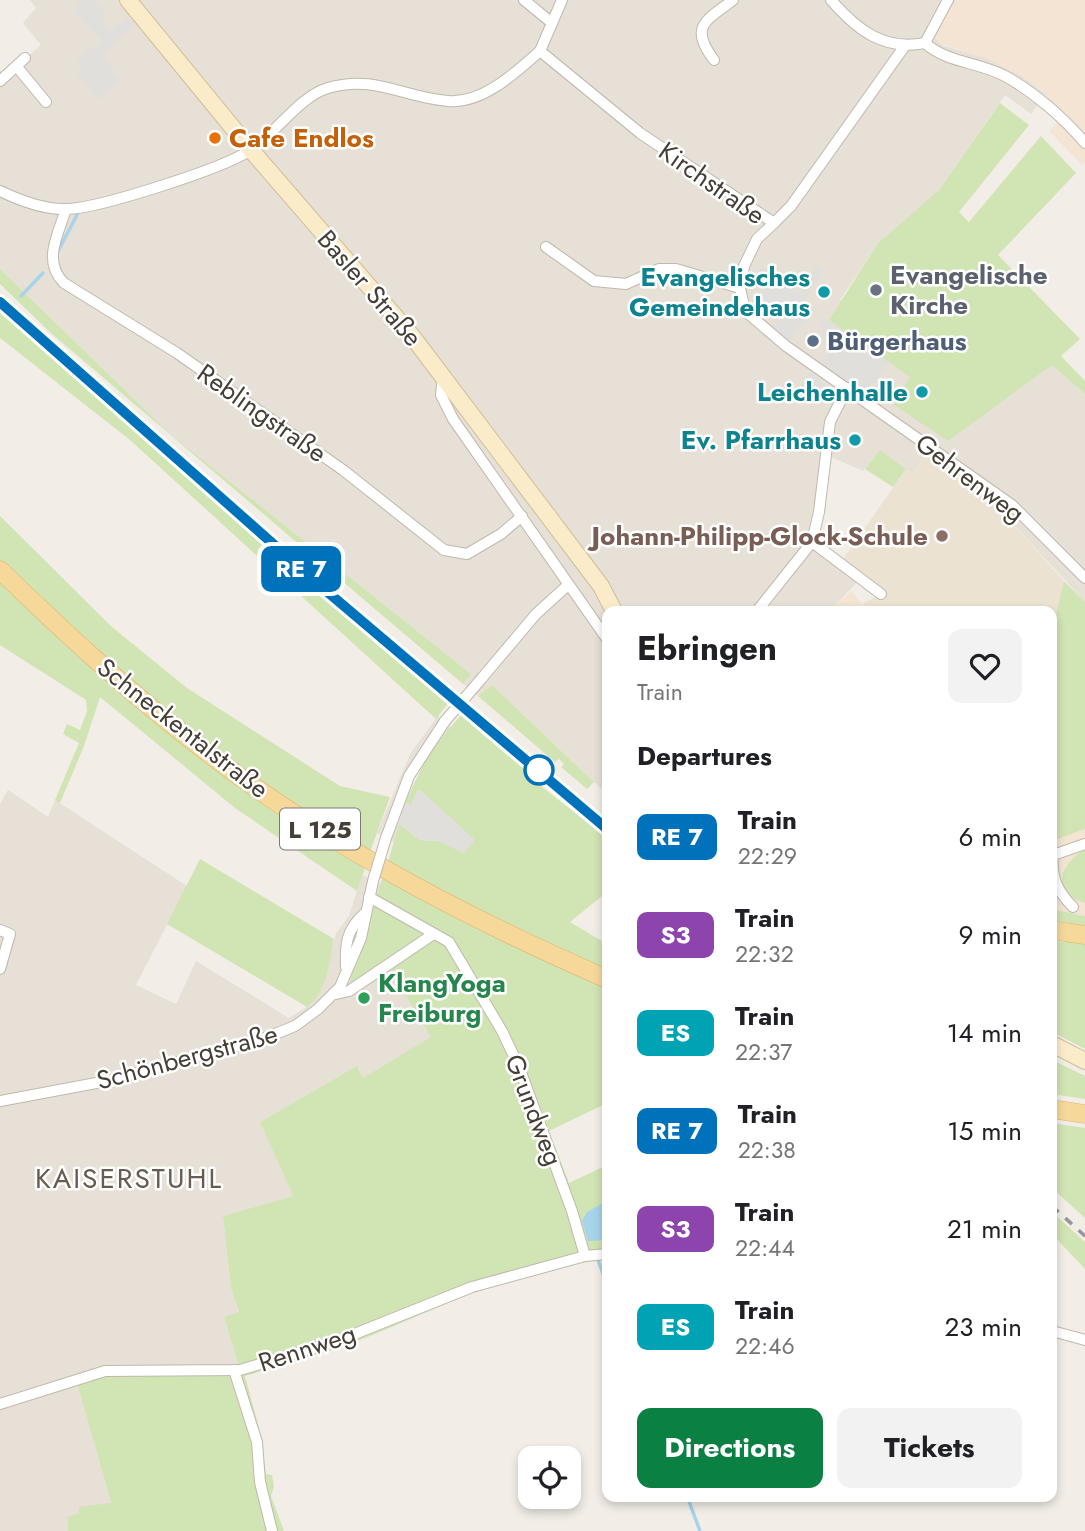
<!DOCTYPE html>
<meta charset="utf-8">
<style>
:root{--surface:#fff;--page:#f2f2f2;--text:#202124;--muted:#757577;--accent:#0b8043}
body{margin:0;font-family:Jost,sans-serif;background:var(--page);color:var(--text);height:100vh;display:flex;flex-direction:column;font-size:26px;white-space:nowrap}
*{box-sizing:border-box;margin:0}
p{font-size:23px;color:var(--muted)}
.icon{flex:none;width:38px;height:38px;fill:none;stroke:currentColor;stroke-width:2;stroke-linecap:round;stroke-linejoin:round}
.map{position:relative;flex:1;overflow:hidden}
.drawer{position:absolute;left:602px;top:606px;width:455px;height:896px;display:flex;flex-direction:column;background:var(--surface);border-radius:14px;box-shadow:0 4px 10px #0003}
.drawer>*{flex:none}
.badge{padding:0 14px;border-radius:10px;font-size:24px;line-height:46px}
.fabs{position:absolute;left:518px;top:1446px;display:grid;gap:14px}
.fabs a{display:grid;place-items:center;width:63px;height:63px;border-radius:14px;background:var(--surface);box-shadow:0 4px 10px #0003;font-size:35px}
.map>.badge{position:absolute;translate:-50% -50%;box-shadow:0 0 0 4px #fff}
h2{padding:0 35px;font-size:26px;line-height:63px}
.round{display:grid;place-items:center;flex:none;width:74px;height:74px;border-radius:14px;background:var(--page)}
.summary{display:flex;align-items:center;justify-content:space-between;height:119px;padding:0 35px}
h1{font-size:33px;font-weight:700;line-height:52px}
.primary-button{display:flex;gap:14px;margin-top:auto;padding:14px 35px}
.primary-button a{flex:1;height:80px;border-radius:14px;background:var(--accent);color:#fff;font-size:28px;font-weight:700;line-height:80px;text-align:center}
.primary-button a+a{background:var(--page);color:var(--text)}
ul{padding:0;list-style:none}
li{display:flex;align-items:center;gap:21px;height:98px;padding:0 35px}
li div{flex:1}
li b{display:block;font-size:26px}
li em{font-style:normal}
li .badge{min-width:77px;font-weight:700;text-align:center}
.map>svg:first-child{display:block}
.residential{fill:#e6e0d6}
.commercial{fill:#f3e4d4}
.education{fill:#ebe2d2}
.green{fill:#d1e4b3}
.parking{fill:#e1dfdc}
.water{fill:#a7d3eb}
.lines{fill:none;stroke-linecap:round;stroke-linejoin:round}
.stream{stroke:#a7d3eb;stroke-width:3.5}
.minor-casing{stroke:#c0b8ad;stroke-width:12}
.secondary-casing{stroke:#cfbe99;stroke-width:18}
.primary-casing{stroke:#dcb46c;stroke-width:19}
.minor{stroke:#fff;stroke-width:10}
.secondary{stroke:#fbecc9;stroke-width:16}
.primary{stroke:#f7d89b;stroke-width:18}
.rail{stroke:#969696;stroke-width:3.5;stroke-dasharray:9 9;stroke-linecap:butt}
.minor-bridge-casing{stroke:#c0b8ad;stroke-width:12;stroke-linecap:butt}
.minor-bridge{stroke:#fff;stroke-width:10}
.line-casing{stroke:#fff;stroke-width:16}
.line{stroke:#0072bc;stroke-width:10}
.food-dot{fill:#e8710a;stroke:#fff;stroke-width:2.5}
.worship-dot{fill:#6b7280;stroke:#fff;stroke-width:2.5}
.culture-dot{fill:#0f9aa8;stroke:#fff;stroke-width:2.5}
.service-dot{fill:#5c6f8a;stroke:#fff;stroke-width:2.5}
.education-dot{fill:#8d6e63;stroke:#fff;stroke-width:2.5}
.stop-dot{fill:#fff;stroke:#0072bc;stroke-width:3.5}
.leisure-dot{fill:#2e9e5b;stroke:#fff;stroke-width:2.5}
.labels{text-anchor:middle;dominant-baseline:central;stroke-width:5;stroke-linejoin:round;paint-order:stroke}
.shield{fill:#fff;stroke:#7d7973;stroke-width:2}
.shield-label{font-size:24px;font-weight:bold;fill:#453f37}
.food-label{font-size:26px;font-weight:bold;fill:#c56008;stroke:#fff;text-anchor:start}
.street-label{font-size:26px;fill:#453f37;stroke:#fff}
.worship-label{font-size:26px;font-weight:bold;fill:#5b616d;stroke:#fff;text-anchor:start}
.culture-label{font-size:26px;font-weight:bold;fill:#0d838f;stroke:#fff;text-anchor:end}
.service-label{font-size:26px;font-weight:bold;fill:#4e5e75;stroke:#fff;text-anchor:start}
.education-label{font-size:26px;font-weight:bold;fill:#785e54;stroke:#fff;text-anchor:end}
.leisure-label{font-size:26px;font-weight:bold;fill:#27864d;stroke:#fff;text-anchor:start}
.neighbourhood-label{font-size:28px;letter-spacing:2px;fill:#675c4f;stroke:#fff}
</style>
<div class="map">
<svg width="1085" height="1531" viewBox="0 0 1085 1531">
<rect width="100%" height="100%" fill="#f2eee7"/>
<g class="residential">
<polygon points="30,0 956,0 934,36 942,45 986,58 1020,75 1046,94 1031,114 1005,95 939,190 878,243 840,300 1053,364 1085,394 1085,602 1000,510 928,452 913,474 880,450 863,471 831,457 819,544 861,578 830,611 607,611 607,794 492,685 478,696 463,684 471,674 451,658 169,433 0,269 0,70 5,76 41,45 23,23 36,8"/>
<polygon points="438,716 452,727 430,751 413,780 394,842 377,833 410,754"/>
<polygon points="8,790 48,817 55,800 187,886 136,985 176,1004 196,961 289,1018 311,1004 321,990 336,933 349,916 362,875 383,885 350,975 387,964 432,1037 363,1078 358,1067 355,1067 260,1122 293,1196 223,1216 231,1289 239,1313 224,1317 240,1370 105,1377 77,1383 111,1504 67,1517 68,1531 0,1531 0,804"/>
</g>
<g class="commercial">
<polygon points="956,0 1085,0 1085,162 1082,165 1049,131 1059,122 1037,105 1046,93 1020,75 986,58 939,43 934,36"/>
<polygon points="851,591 868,611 830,611"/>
<polygon points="1085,829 1085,916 1052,909 1052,841"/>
</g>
<polygon class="education" points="928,452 1000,510 1064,581 1052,632 1052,611 868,611 863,604 880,594 841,562 906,469 913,474"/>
<g class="green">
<polygon points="1000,103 1029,125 959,212 969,222 1041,136 1076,173 998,255 1080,339 1061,356 1085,381 1085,394 1052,365 948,441 894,405 910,377 829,320 878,243 939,190"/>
<polygon points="0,269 169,433 471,674 463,684 52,334 0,284"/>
<polygon points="0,309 448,703 436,719 130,440 0,338"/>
<polygon points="880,450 906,469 893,487 865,469"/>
<path d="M0,516L112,627L187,688L340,786L390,797L370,852C234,772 113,670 0,561Z"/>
<polygon points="0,577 52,627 366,865 357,891 235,808 100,697 84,746 60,803 55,800 79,743 63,734 67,724 80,730 87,711 86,700 0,645"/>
<polygon points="1064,581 1085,602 1085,829 1052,841 1052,632"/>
<polygon points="492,685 594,782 587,789 561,767 564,764 559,759 555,762 478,696"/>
<polygon points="462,714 539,779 537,783 607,838 607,892 570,922 607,944 607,971 498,922 388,862 399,824 420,840 439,841 464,853 418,790 411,806 405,802 430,751"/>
<path d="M1085,849V903C1050,892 1059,865 1085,849Z"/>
<path d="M200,859L334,939C329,962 327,993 307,1007L167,924Z"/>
<path d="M383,876L607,987V1103L549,1131L569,1183L607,1165V1260C520,1266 442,1307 363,1339C324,1354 284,1364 245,1376L259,1428L266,1474L272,1475L274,1487L271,1496L284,1531H68L67,1517L79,1513V1507L111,1503L77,1383L105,1377L240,1370L224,1317L239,1312L231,1289L223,1216L293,1196L260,1122L355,1067L357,1066L363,1078L431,1037L387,964L353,985L350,981Z"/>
<polygon points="1052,909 1085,916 1085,926 1052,920"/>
<polygon points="1052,941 1085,943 1085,1049 1052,1032"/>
<polygon points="1052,1060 1085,1076 1085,1099 1052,1094"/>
<polygon points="1052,1123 1085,1128 1085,1218 1052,1188"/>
<polygon points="1052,1212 1085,1242 1085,1269 1052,1234"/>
</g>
<g class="parking">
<polygon points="80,0 94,0 106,15 102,20 111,30 128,17 133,25 102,55 121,81 99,99 77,73 81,65 76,60 102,41 74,12"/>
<polygon points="816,266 823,270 800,307 812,314 789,342 773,328 785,312 777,318 765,304 757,278 761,267 797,293"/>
<polygon points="824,318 889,362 865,395 822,365 834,344 821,334 824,329 819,326"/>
<polygon points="811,372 828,388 827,404 800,385"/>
<polygon points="419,789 475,840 464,853 439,841 420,840 399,824 405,802 411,805"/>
</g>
<polygon class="water" points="607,1201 607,1240 588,1241 582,1221 587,1212"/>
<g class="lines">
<g class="stream">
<polyline points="57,253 77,215"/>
<polyline points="21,296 43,273"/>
<polyline points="598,1260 607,1284"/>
<polyline points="687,1496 700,1531"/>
</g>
<g class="minor-casing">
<g id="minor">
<polyline points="524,0 552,23"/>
<path d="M831,0C857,30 884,51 925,43C947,63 979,62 1005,76C1034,92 1064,118 1085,143"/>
<polyline points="925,43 948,0"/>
<polyline points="540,51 562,0"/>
<path d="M714,60C689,27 705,21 733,0"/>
<polyline points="17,67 46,102"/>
<polyline points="0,81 25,58"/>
<path d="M0,191C19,200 46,210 67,209C100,208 221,169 249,151C276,134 298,97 328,88C375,74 404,98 448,101C483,104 516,72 540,51L640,133L774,223L757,239L744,266L740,288L745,311L786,346L1012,505L1085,578"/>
<path d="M66,209C58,235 42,261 64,283L177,353L343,470L444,550L467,554L501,534L522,516"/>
<polyline points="774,223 791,206 904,47"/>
<polyline points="546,247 594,281 626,284 659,269 676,269 740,288"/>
<polyline points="443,376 441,395 453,419 607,639"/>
<polyline points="812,542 881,594"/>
<polyline points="757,611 812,542 819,512 830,422 847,388"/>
<polyline points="482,678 536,614 568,585"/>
<polyline points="386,838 409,776 445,721"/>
<polyline points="369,897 449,942 502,1031 519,1067 572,1211 585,1256"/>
<path d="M1073,907C1057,891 1051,877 1053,855L1085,844"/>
<polyline points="0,930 10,934 0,969"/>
<path d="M346,967C345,945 346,930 364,914"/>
<polyline points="336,994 349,991 432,935"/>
<polyline points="0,1101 107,1081 260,1040 295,1026 318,1009 340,987 361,938 373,881"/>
<polyline points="1052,1331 1085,1340"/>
<polyline points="234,1370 257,1442 260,1482 272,1531"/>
<polyline points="0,1404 105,1371 240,1370 337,1341 472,1287 585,1256 607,1254"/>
</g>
</g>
<g class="secondary-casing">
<g id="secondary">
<polyline points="128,0 251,150 412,336 601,586 614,611"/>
<polyline points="1052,1044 1085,1061"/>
</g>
</g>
<g class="primary-casing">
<g id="primary">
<path d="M0,570C61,629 123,687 190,739C316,839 460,915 607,979"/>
<polyline points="1052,930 1085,935"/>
<polyline points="1052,1109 1085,1114"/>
</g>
</g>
<use href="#minor" class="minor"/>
<use href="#secondary" class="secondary"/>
<use href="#primary" class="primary"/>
<g class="rail">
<polyline points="0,302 324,589 607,829"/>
<polyline points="1052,1206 1085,1236"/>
</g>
<g class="minor-bridge-casing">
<g id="minor-bridge">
<polyline points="445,721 482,678"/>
<polyline points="373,881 386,838"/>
</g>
</g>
<use href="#minor-bridge" class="minor-bridge"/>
</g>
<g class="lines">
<g class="line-casing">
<polyline id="line" points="0,302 324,589 607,829"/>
</g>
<use href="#line" class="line"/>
</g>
<circle class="food-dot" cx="215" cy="138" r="7"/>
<circle class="worship-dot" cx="876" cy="290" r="7"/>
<g class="culture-dot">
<circle cx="824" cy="292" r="7"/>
<circle cx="922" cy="392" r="7"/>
<circle cx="855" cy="440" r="7"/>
</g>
<circle class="service-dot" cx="813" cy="341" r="7"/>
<circle class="education-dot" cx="942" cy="536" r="7"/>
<circle class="stop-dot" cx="539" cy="770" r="14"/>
<circle class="leisure-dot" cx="364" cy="998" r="7"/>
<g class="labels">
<rect class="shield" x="280" y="808.5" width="80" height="41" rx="5"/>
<g class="shield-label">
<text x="320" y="829">L 125</text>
</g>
<g class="food-label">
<text x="229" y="138">Cafe Endlos</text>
</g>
<g class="street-label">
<text transform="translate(712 183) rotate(35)">Kirchstraße</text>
<text transform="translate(370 288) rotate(49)">Basler Straße</text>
<text transform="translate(262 413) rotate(35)">Reblingstraße</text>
<text transform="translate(970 478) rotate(37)">Gehrenweg</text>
<text transform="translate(183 728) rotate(38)">Schneckentalstraße</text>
<text transform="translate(187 1057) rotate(-15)">Schönbergstraße</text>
<text transform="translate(534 1110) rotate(69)">Grundweg</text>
<text transform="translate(307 1348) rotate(-18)">Rennweg</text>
</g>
<g class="worship-label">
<text x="890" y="275">Evangelische<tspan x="890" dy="30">Kirche</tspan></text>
</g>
<g class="culture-label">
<text x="810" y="277">Evangelisches<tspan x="810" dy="30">Gemeindehaus</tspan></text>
<text x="908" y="392">Leichenhalle</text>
<text x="841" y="440">Ev. Pfarrhaus</text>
</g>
<g class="service-label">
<text x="827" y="341">Bürgerhaus</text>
</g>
<g class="education-label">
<text x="928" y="536">Johann-Philipp-Glock-Schule</text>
</g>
<g class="leisure-label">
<text x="378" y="983">KlangYoga<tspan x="378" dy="30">Freiburg</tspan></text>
</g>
<g class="neighbourhood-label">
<text x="129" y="1178">KAISERSTUHL</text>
</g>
</g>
</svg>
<div class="fabs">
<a><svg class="icon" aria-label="locate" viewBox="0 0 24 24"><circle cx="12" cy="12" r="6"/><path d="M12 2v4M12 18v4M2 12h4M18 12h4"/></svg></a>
</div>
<b class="badge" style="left:301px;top:569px;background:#0072bc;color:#fff">RE 7</b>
<section class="drawer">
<div class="summary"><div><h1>Ebringen</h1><p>Train</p></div><a class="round"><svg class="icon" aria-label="heart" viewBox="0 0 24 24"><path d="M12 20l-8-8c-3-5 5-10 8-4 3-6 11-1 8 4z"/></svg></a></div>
<h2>Departures</h2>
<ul>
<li><span class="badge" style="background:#0072bc;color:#fff">RE 7</span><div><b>Train</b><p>22:29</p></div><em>6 min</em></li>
<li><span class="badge" style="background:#8e44ad;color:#fff">S3</span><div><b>Train</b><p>22:32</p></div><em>9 min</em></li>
<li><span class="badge" style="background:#00a3b4;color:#fff">ES</span><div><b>Train</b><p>22:37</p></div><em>14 min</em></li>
<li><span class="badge" style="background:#0072bc;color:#fff">RE 7</span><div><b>Train</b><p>22:38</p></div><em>15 min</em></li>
<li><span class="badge" style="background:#8e44ad;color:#fff">S3</span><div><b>Train</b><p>22:44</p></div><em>21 min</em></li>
<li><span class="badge" style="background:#00a3b4;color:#fff">ES</span><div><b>Train</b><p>22:46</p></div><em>23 min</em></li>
</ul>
<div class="primary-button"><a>Directions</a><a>Tickets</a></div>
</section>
</div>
